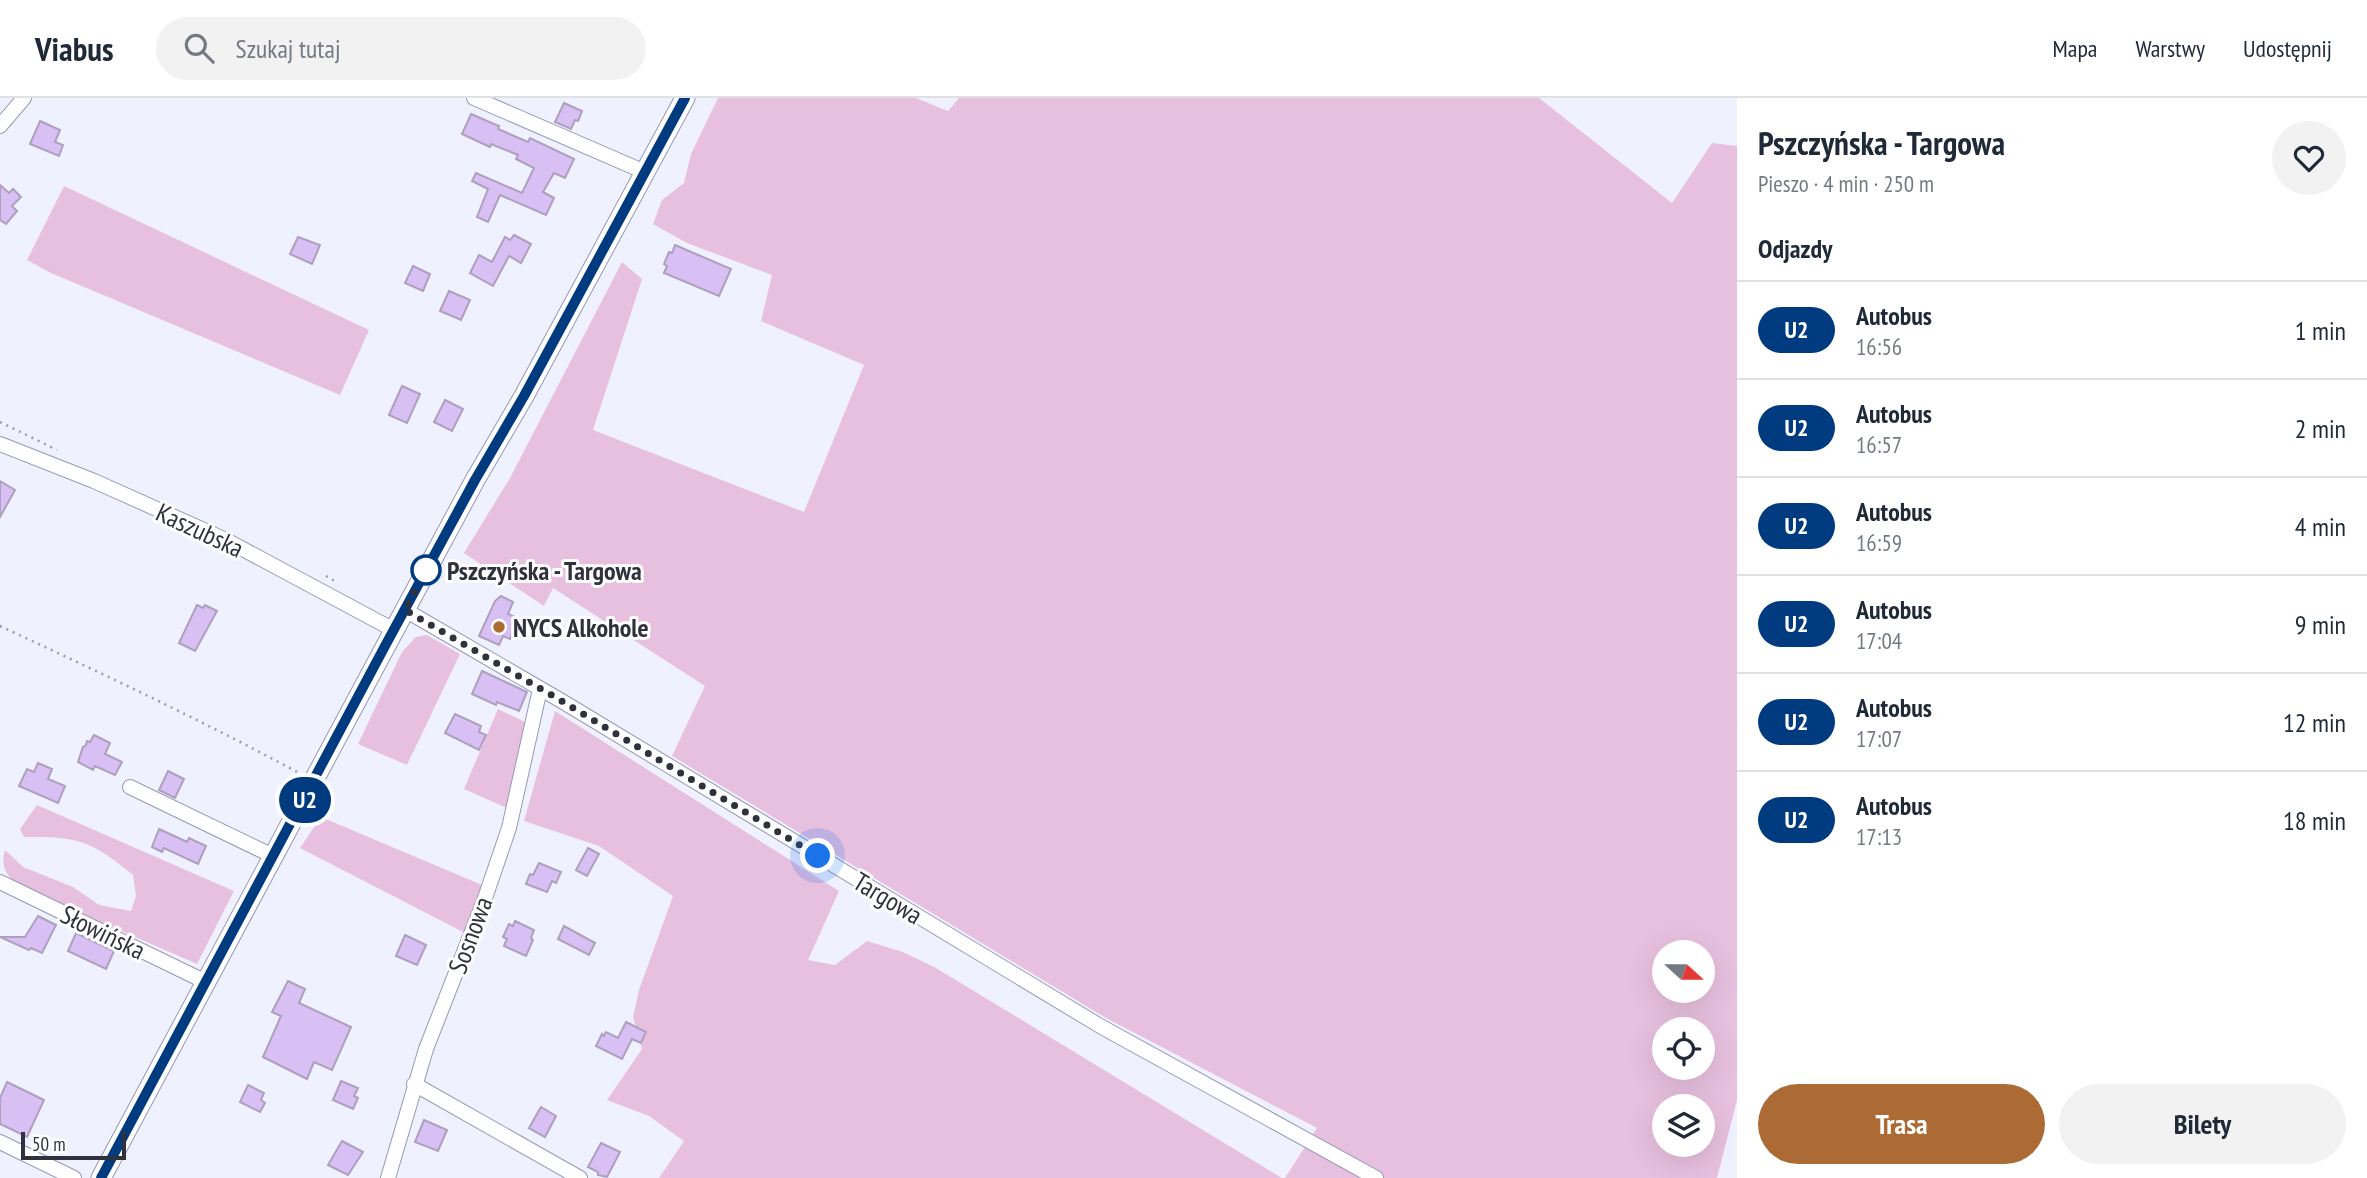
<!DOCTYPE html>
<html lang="pl">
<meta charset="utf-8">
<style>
:root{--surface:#fff;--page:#f2f2f3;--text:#1f2937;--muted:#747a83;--line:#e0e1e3;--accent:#ac6b35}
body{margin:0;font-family:"PT Sans Narrow",sans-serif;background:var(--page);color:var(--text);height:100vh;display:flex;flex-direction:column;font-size:26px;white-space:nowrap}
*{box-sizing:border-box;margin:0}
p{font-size:23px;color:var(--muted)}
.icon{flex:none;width:38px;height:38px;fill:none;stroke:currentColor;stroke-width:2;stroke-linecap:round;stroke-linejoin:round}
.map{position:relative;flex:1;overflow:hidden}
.drawer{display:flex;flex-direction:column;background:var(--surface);width:630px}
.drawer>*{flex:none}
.badge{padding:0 14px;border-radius:23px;font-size:24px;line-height:46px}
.needle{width:46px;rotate:111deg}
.buttons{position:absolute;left:1652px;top:842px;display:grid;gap:14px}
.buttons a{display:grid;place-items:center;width:63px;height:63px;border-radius:50%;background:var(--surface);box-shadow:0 7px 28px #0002;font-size:35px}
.scale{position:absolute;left:21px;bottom:18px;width:105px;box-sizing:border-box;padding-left:7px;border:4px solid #2f313d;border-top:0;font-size:19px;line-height:24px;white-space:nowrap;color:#2f313d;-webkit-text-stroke:5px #fff;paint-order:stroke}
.you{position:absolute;width:35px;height:35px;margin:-18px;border:5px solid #fff;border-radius:50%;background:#1a73e8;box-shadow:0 0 0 10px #1a73e833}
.map>.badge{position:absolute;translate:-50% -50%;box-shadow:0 0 0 4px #fff}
h2{padding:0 21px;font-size:26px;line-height:63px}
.round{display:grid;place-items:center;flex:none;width:74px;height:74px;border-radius:37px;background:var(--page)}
.overview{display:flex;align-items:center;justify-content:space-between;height:119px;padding:0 21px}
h1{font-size:33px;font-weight:700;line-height:52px}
.button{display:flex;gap:14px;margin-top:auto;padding:14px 21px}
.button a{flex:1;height:80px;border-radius:42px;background:var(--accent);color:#fff;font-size:28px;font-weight:700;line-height:80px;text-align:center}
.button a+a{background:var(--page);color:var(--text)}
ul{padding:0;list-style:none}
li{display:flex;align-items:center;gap:21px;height:98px;padding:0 21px;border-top:2px solid var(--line)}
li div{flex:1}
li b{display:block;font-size:26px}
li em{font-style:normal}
li .badge{min-width:77px;font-weight:700;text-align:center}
header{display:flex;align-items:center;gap:42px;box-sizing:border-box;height:98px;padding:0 35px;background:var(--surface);border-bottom:2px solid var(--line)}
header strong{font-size:33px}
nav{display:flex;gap:38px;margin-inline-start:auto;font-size:24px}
.search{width:490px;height:63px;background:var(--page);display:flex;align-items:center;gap:18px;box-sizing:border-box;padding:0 24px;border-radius:38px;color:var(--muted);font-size:26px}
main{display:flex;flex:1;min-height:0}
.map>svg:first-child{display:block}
.green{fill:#e8c0df;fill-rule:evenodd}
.building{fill:#d8c0f4;stroke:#ad9fbd;stroke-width:2}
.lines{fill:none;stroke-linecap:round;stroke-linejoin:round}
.minor-casing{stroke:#9599b7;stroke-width:16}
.major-casing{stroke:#9599b7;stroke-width:21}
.path{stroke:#999ba9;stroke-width:2.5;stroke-dasharray:2 5;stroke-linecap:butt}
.minor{stroke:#fff;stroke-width:14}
.major{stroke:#fff;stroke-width:19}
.line-casing{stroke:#fff;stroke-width:16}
.line{stroke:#003b80;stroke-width:10}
.walk{stroke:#2f313d;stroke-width:7;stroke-dasharray:0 12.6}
.stop-dot{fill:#fff;stroke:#003b80;stroke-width:3.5}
.poi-dot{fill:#ac6b35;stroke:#fff;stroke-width:2.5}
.labels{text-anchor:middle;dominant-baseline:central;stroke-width:6;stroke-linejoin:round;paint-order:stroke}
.street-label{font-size:26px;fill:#2f313d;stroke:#fff}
.stop-label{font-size:26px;font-weight:bold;fill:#2f313d;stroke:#fff;text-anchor:start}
.poi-label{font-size:26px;font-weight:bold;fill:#2f313d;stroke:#fff;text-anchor:start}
</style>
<header>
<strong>Viabus</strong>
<div class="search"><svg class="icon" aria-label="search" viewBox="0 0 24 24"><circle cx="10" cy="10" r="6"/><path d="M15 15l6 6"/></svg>Szukaj tutaj</div>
<nav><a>Mapa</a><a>Warstwy</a><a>Udostępnij</a></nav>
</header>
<main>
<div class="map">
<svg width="1737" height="1080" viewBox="0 0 1737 1080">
<rect width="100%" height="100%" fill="#eff1ff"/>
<g class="green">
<path d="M718,0H916L948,13L959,0H1539L1672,105L1712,45L1737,48V1002L1717,1080H1285L1317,1030L1106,920L672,658L705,588L553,490L544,508L464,455L510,380L622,164L642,181L593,332L804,414L864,267L761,223L772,177L687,145L653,126L662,102L684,85L691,56ZM1664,854H1703V892H1664ZM1664,931H1703V970H1664ZM1664,1008H1703V1046H1664Z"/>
<polygon points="64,88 369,232 340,297 51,175 27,162"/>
<polygon points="427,537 460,556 407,667 358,646 402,554 416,539"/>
<polygon points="498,611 525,624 507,710 464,691"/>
<polygon points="555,613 839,793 808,862 835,867 867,843 903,854 936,870 1282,1080 659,1080 684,1043 649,1018 607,1002 642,951 633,919 639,892 673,798 599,748 524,723"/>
<path d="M37,707L234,793L197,866L21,789C7,779 0,769 5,752L23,769L73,789L99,807L131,813L136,798L133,777C92,743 78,738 24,739L20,731Z"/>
<polygon points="321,719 482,787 465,835 300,750"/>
</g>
<g class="building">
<polygon points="564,5 582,13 578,23 575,22 571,31 555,24"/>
<polygon points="471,16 499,28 498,31 528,44 530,40 574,61 565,80 554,75 543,94 554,100 546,117 500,97 488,124 477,119 488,91 472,83 476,75 522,95 534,70 516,61 518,57 491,46 490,49 462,36"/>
<polygon points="40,23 60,32 55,44 63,47 59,58 30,46"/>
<polygon points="0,87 9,95 13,91 21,99 12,108 17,113 6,126 0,122"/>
<polygon points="514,137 531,146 521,165 509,158 493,188 470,175 479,157 492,164 505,139 510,142"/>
<polygon points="298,139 320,147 312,166 290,156"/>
<polygon points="675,147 731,171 719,198 664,175 667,168 664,166 669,154 672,155"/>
<polygon points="413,168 430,176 423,193 405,185"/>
<polygon points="449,193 470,202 461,222 440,213"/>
<polygon points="402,288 420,296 407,325 389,317"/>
<polygon points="445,302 463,311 452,333 434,324"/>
<polygon points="0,383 15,392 0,419"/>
<polygon points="501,498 513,504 508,516 519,521 510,541 503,538 499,547 479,538 495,503"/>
<polygon points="197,507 203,510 205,507 217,513 195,553 179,545"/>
<polygon points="482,573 527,594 519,613 497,604 496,607 472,596"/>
<polygon points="455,616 481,628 479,634 486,637 479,652 445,635"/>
<polygon points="94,637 110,645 105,656 122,664 115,677 95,668 93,672 78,664 83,649 86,647 87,643 90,644"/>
<polygon points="38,665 52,671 48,681 65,688 58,705 19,688 27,671 34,674"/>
<polygon points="168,673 184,681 175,700 159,692"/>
<polygon points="159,731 187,744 189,740 206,748 198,766 164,750 162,754 152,749"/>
<polygon points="588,750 599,756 587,778 576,772"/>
<polygon points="539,765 561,774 556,785 552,783 547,794 526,786 530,776 533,777"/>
<polygon points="38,818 56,827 42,855 31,850 29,852 0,839 25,839"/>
<polygon points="515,823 534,832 531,840 533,842 526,858 504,848 507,841 503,839 509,826 513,828"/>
<polygon points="564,828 595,845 589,857 558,841"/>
<polygon points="76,835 114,853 106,871 68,853"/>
<polygon points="405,837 426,847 417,867 396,858"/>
<polygon points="288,883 305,891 299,905 351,929 332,972 314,964 307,981 263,959 281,918 272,914"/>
<polygon points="626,924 646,934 641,945 632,941 622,961 596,948 602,936 604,938 606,934 618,940"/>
<polygon points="341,983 358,990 354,998 358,1000 353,1011 333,1002"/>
<polygon points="7,984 44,1002 27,1039 0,1026 0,1000"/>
<polygon points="248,987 264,995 261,1002 265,1005 260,1014 240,1004"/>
<polygon points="541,1009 556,1018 545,1039 529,1030"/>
<polygon points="424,1022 447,1032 438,1053 415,1044"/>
<polygon points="342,1043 363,1054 348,1077 328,1067"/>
<polygon points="601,1045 620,1054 607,1079 598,1077 598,1074 588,1069"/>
</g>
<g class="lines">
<g class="minor-casing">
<g id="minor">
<polyline points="474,0 645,74"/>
<polyline points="0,28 24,0"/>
<polyline points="0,346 94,383 226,442 394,532"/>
<polyline points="405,512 560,602 1100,928 1376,1080"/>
<polyline points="130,689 273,758"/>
<polyline points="0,784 206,884"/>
<polyline points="414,986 580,1080"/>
<polyline points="0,1044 74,1080"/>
<polyline points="388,1080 426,951 484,803 509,730 540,591"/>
</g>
</g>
<g class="major-casing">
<polyline id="major" points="101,1080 405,512 475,382 524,298 685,0"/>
</g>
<g class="path">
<polyline points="0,324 57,352"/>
<polyline points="326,478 338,485"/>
<path d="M0,528C101,575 201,622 299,675"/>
</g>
<use href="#minor" class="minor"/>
<use href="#major" class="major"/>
</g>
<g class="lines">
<g class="line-casing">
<polyline id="line" points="101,1080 385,548 475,382 524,298 685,0"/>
</g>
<use href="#line" class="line"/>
<polyline class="walk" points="426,472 405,512 560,602 818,758"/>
</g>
<circle class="stop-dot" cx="426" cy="472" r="14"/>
<circle class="poi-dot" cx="499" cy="529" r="7"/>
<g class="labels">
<g class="street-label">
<text transform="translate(200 432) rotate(25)">Kaszubska</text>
<text transform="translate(888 800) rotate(31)">Targowa</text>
<text transform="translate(103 834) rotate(26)">Słowińska</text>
<text transform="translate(470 837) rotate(-69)">Sosnowa</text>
</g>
<g class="stop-label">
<text x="447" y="472">Pszczyńska - Targowa</text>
</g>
<g class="poi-label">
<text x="513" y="529">NYCS Alkohole</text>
</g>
</g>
</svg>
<div class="buttons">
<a><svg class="needle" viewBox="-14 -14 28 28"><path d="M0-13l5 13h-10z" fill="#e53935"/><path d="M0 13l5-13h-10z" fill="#747a83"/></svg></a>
<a><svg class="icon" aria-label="locate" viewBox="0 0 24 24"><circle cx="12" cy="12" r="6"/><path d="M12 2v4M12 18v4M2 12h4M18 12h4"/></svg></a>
<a><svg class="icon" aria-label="layers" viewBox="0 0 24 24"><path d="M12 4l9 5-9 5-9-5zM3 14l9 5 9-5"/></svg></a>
</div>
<div class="scale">50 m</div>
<div class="you" style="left:818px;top:758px"></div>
<b class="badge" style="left:305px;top:702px;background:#003b80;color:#fff">U2</b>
</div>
<section class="drawer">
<div class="overview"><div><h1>Pszczyńska - Targowa</h1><p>Pieszo · 4 min · 250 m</p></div><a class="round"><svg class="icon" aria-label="heart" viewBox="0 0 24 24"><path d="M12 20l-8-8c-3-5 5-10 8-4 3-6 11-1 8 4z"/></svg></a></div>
<h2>Odjazdy</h2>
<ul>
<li><span class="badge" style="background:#003b80;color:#fff">U2</span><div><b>Autobus</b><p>16:56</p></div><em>1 min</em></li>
<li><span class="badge" style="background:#003b80;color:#fff">U2</span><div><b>Autobus</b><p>16:57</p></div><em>2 min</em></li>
<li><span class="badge" style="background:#003b80;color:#fff">U2</span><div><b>Autobus</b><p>16:59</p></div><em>4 min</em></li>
<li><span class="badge" style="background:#003b80;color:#fff">U2</span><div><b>Autobus</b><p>17:04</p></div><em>9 min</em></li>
<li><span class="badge" style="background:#003b80;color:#fff">U2</span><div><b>Autobus</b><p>17:07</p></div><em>12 min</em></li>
<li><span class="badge" style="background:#003b80;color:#fff">U2</span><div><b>Autobus</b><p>17:13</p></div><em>18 min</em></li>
</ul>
<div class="button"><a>Trasa</a><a>Bilety</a></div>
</section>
</main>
